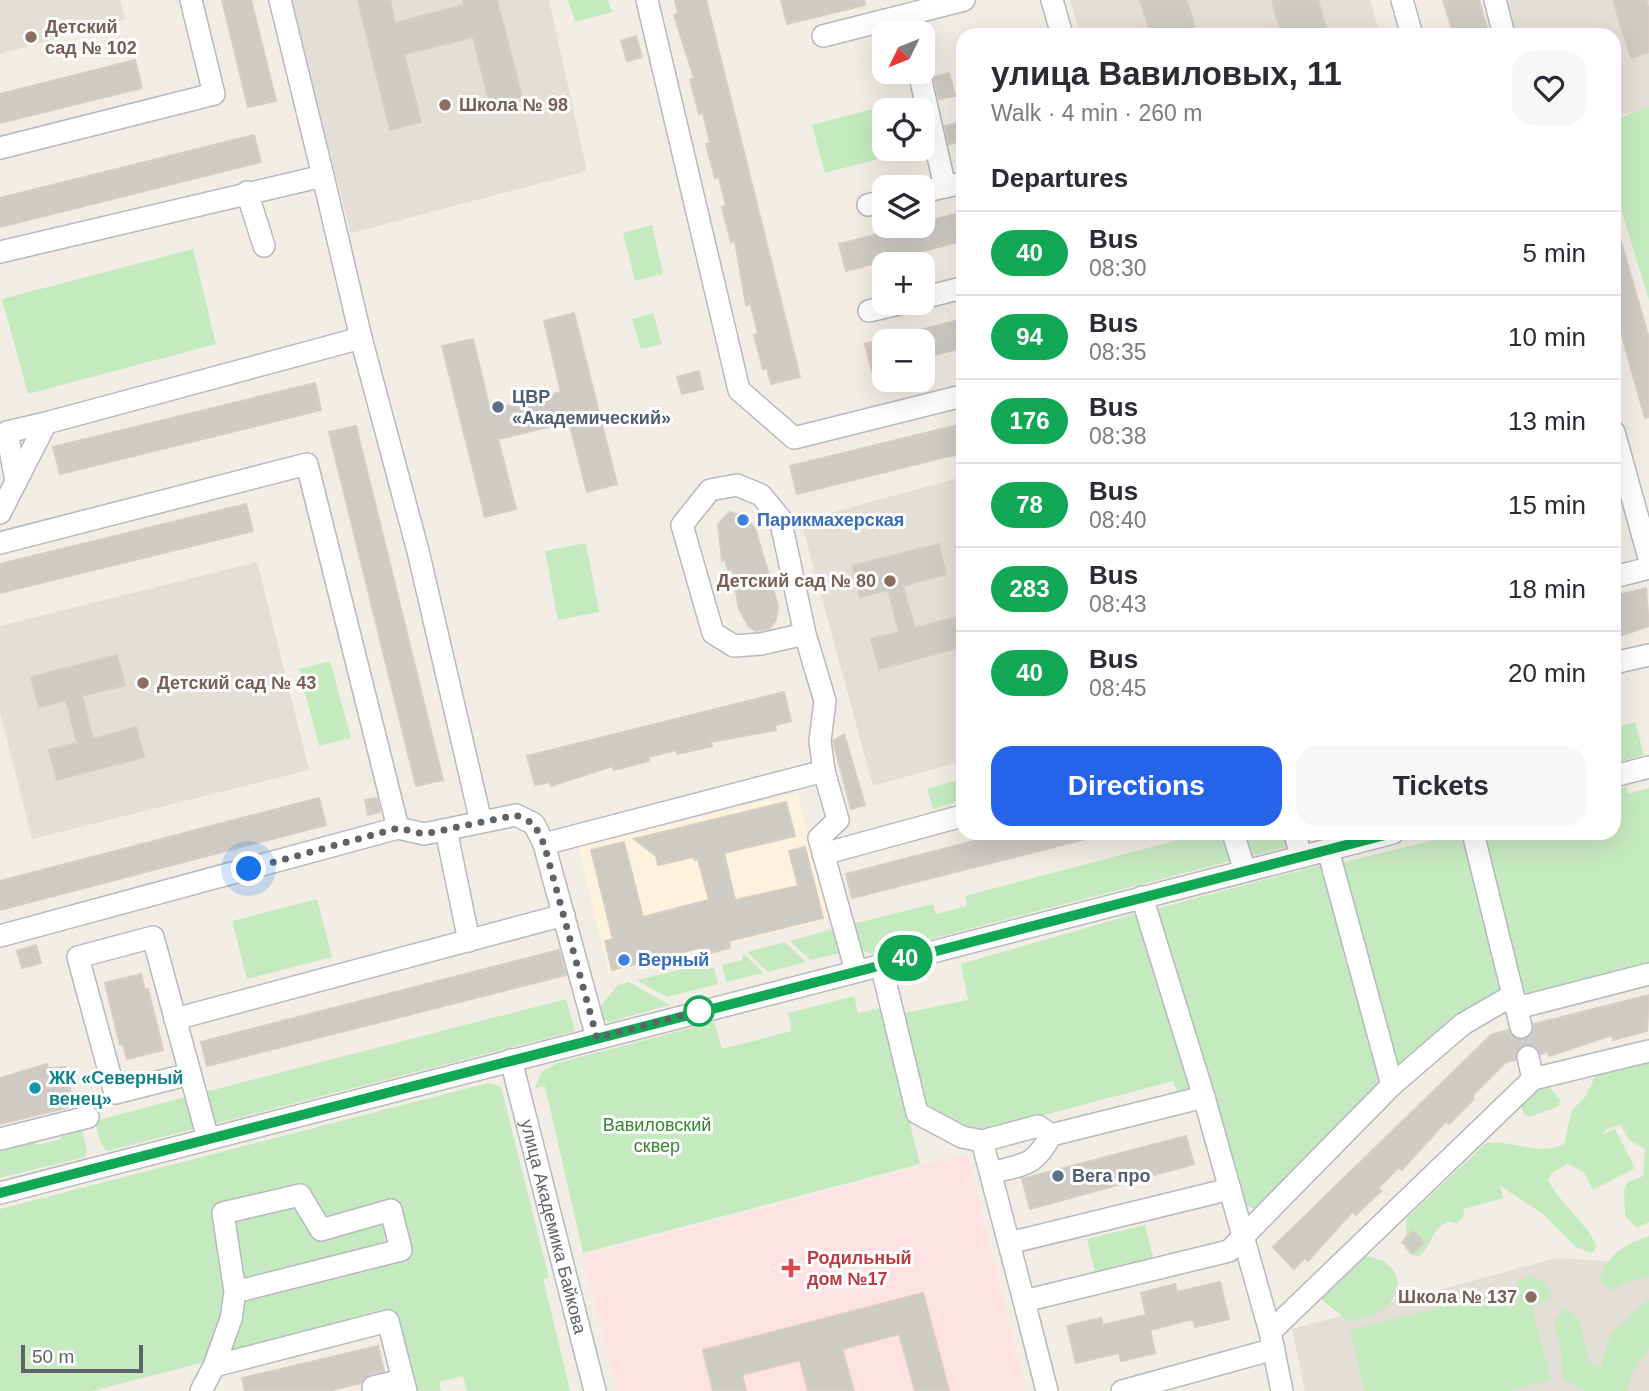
<!DOCTYPE html>
<meta charset="utf-8">
<style>
:root{--surface:#fff;--page:#f7f7f7;--text:#2b2b33;--muted:#7c7c81;--line:#e1e1e2;--accent:#2563eb}
body{margin:0;font-family:Arial,sans-serif;background:var(--page);color:var(--text);height:100vh;display:flex;flex-direction:column;font-size:26px;white-space:nowrap}
*{box-sizing:border-box;margin:0}
p{font-size:23px;color:var(--muted)}
.icon{flex:none;width:38px;height:38px;fill:none;stroke:currentColor;stroke-width:2;stroke-linecap:round;stroke-linejoin:round}
.map{position:relative;flex:1;overflow:hidden}
.panel{position:absolute;left:956px;top:28px;width:665px;height:812px;display:flex;flex-direction:column;background:var(--surface);border-radius:21px;box-shadow:0 7px 28px #0002}
.panel>*{flex:none}
.badge{padding:0 14px;border-radius:23px;font-size:24px;line-height:46px}
.needle{width:46px;rotate:227deg}
.fabs{position:absolute;left:872px;top:21px;display:grid;gap:14px}
.fabs a{display:grid;place-items:center;width:63px;height:63px;border-radius:14px;background:var(--surface);box-shadow:0 7px 28px #0002;font-size:35px}
.scale{position:absolute;left:21px;bottom:18px;width:122px;box-sizing:border-box;padding-left:7px;border:4px solid #5d6367;border-top:0;font-size:19px;line-height:24px;white-space:nowrap;color:#5d6367;-webkit-text-stroke:5px #fff;paint-order:stroke}
.you{position:absolute;width:35px;height:35px;margin:-18px;border:5px solid #fff;border-radius:50%;background:#1a73e8;box-shadow:0 0 0 10px #1a73e833}
.map>.badge{position:absolute;translate:-50% -50%;box-shadow:0 0 0 4px #fff}
h2{padding:0 35px;font-size:26px;line-height:63px}
.round{display:grid;place-items:center;flex:none;width:74px;height:74px;border-radius:21px;background:var(--page)}
.headline{display:flex;align-items:center;justify-content:space-between;height:119px;padding:0 35px}
h1{font-size:33px;font-weight:800;line-height:52px}
.cta{display:flex;gap:14px;margin-top:auto;padding:14px 35px}
.cta a{flex:1;height:80px;border-radius:21px;background:var(--accent);color:#fff;font-size:28px;font-weight:800;line-height:80px;text-align:center}
.cta a+a{background:var(--page);color:var(--text)}
ul{padding:0;list-style:none}
li{display:flex;align-items:center;gap:21px;height:84px;padding:0 35px;border-top:2px solid var(--line)}
li div{flex:1}
li b{display:block;font-size:26px}
li em{font-style:normal}
li .badge{min-width:77px;font-weight:700;text-align:center}
.map>svg:first-child{display:block}
.commercial{fill:#fff2dc}
.education{fill:#e3ded6}
.medical{fill:#fee1e3}
.green{fill:#c6eac0}
.building{fill:#cecac4;stroke:#d6cdc3;stroke-width:2}
.lines{fill:none;stroke-linecap:round;stroke-linejoin:round}
.minor-tunnel{stroke:#cccac6;stroke-width:21;stroke-dasharray:21 10;stroke-linecap:butt}
.minor-casing{stroke:#b6b9bd;stroke-width:24}
.minor{stroke:#fff;stroke-width:21}
.line-casing{stroke:#fff;stroke-width:16}
.line{stroke:#10a855;stroke-width:10}
.walk{stroke:#5d6367;stroke-width:7;stroke-dasharray:0 12.6}
.education-dot{fill:#8d6e63;stroke:#fff;stroke-width:2.5}
.service-dot{fill:#5c6f8a;stroke:#fff;stroke-width:2.5}
.shop-dot{fill:#3f7fe0;stroke:#fff;stroke-width:2.5}
.stop-dot{fill:#fff;stroke:#10a855;stroke-width:3.5}
.culture-dot{fill:#0f9aa8;stroke:#fff;stroke-width:2.5}
.health-dot{fill:#e0444e;stroke:#fff;stroke-width:2.5}
.labels{text-anchor:middle;dominant-baseline:central;stroke-width:6;stroke-linejoin:round;paint-order:stroke}
.education-label{font-size:18px;font-weight:bold;fill:#785e54;stroke:#fff;text-anchor:start}
.service-label{font-size:18px;font-weight:bold;fill:#4e5e75;stroke:#fff;text-anchor:start}
.shop-label{font-size:18px;font-weight:bold;fill:#366cbe;stroke:#fff;text-anchor:start}
.culture-label{font-size:18px;font-weight:bold;fill:#0d838f;stroke:#fff;text-anchor:start}
.park-label{font-size:18px;fill:#35862d;stroke:#fff}
.street-label{font-size:18px;fill:#5d6367;stroke:#fff}
.health-label{font-size:18px;font-weight:bold;fill:#be3a42;stroke:#fff;text-anchor:start}
</style>
<div class="map">
<svg width="1649" height="1391" viewBox="0 0 1649 1391">
<rect width="100%" height="100%" fill="#f1ede5"/>
<polygon class="commercial" points="798,793 829,919 609,973 578,847"/>
<g class="education">
<polygon points="0,0 120,0 125,19 0,54"/>
<polygon points="290,0 549,0 587,171 351,233"/>
<polygon points="1070,0 1370,0 1380,35 1080,35"/>
<polygon points="1501,0 1649,0 1649,110 1614,116 1614,35 1510,35"/>
<polygon points="962,477 962,761 873,786 801,521"/>
<polygon points="257,562 309,770 32,839 0,712 0,626"/>
<polygon points="1557,1258 1649,1264 1649,1391 1305,1391 1292,1329"/>
</g>
<polygon class="medical" points="968,1154 1026,1391 618,1391 582,1256"/>
<g class="green">
<polygon points="568,0 608,0 612,12 575,22"/>
<polygon points="1649,107 1649,300 1614,186 1614,120"/>
<polygon points="876,108 884,149 887,149 889,156 825,173 812,125"/>
<polygon points="652,225 663,274 635,281 623,233"/>
<polygon points="193,249 216,344 28,394 2,299"/>
<polygon points="653,313 662,344 641,349 632,319"/>
<polygon points="586,543 599,612 558,620 545,551"/>
<polygon points="330,661 351,738 319,746 299,669"/>
<polygon points="1635,722 1644,755 1614,763 1614,728"/>
<polygon points="962,779 962,800 933,809 927,789"/>
<polygon points="1626,787 1628,794 1649,788 1649,969 1522,1001 1483,833 1614,833 1614,790"/>
<polygon points="1205,833 1227,833 1235,860 873,954 861,950 849,925 933,904 936,914 967,906 965,896"/>
<polygon points="1241,833 1287,833 1291,846 1248,857"/>
<polygon points="1463,833 1503,992 1399,1071 1340,863"/>
<polygon points="1324,864 1383,1083 1259,1210 1244,1205 1155,909"/>
<polygon points="317,899 332,957 247,979 232,921"/>
<polygon points="1134,914 1142,925 1192,1089 1178,1094 1173,1081 969,1135 924,1101 899,1014 968,1000 961,964"/>
<polygon points="837,928 844,952 810,960 790,941"/>
<polygon points="785,942 806,962 768,972 747,952"/>
<polygon points="743,953 763,973 726,982 722,965 742,960"/>
<polygon points="705,964 707,969 714,967 718,984 667,997 636,980"/>
<polygon points="629,982 670,1005 610,1022 601,1018 598,1009 618,985"/>
<polygon points="854,996 858,1013 881,1008 920,1164 583,1253 545,1086 535,1088 542,1072 557,1063 714,1022 722,1049 792,1031 788,1013"/>
<polygon points="566,999 575,1031 210,1125 201,1093"/>
<path d="M1649,1062V1222L1637,1228L1625,1216L1624,1190L1628,1182L1643,1176L1645,1149L1629,1140L1621,1125L1606,1129L1602,1135L1615,1129L1635,1168L1593,1190L1584,1172L1567,1164L1552,1173L1548,1180C1561,1204 1589,1226 1597,1247L1592,1253L1576,1247L1543,1214L1500,1186L1503,1198L1464,1209L1463,1218L1457,1223L1449,1221C1426,1234 1435,1245 1419,1256L1411,1255L1405,1249L1407,1218L1486,1143C1513,1139 1538,1157 1564,1144L1572,1110L1585,1097L1596,1075Z"/>
<polygon points="488,1083 501,1087 549,1278 543,1278 570,1391 467,1391 463,1376 439,1382 441,1391 413,1391 393,1314 92,1391 0,1391 0,1209"/>
<polygon points="1549,1087 1560,1100 1559,1106 1530,1117 1524,1114 1520,1103 1532,1090"/>
<polygon points="189,1096 198,1128 107,1151 101,1144 95,1121"/>
<polygon points="82,1129 87,1150 85,1157 0,1178 0,1150 35,1141 37,1145 61,1139 61,1135"/>
<polygon points="1145,1225 1154,1262 1096,1277 1087,1239"/>
<path d="M1649,1236V1277L1626,1282L1613,1291L1600,1280C1606,1255 1627,1243 1649,1236Z"/>
<path d="M1364,1256C1394,1257 1410,1285 1386,1307C1376,1316 1363,1318 1350,1322L1323,1301L1320,1293L1322,1284Z"/>
<polygon points="1530,1275 1545,1282 1552,1296 1538,1304 1531,1302 1551,1380 1510,1391 1365,1391 1350,1330 1518,1288 1516,1282"/>
<path d="M1649,1299V1347L1631,1375L1628,1391H1587L1567,1382L1562,1374L1561,1347L1554,1321L1565,1308C1587,1319 1582,1347 1592,1365L1600,1368L1611,1334Z"/>
</g>
<g class="building">
<polygon points="222,0 251,0 276,101 248,107"/>
<polygon points="358,0 390,0 395,23 464,5 463,0 497,0 522,97 490,105 473,37 404,54 421,122 390,130"/>
<polygon points="675,0 706,0 800,377 771,384 767,368 763,369 754,335 758,334 751,304 746,305 735,241 731,242 722,207 726,206 719,177 715,178 706,144 710,143 703,113 699,114 690,79 694,78 674,15 678,14"/>
<polygon points="781,0 864,0 865,5 787,24"/>
<polygon points="1140,0 1187,0 1197,35 1151,35"/>
<polygon points="1272,0 1318,0 1328,35 1282,35"/>
<polygon points="1443,0 1479,0 1489,35 1458,35 1456,28 1452,29"/>
<polygon points="1613,0 1646,0 1649,10 1649,52 1631,58"/>
<polygon points="636,36 642,57 627,61 621,41"/>
<polygon points="135,60 142,88 0,123 0,94"/>
<polygon points="949,73 955,96 939,99 934,77"/>
<polygon points="958,123 962,141 949,144 945,126"/>
<polygon points="254,135 261,162 0,227 0,198"/>
<polygon points="962,212 962,241 846,271 839,244 910,226 922,226 922,223"/>
<polygon points="1617,228 1649,338 1649,417 1645,418 1614,307 1614,229"/>
<polygon points="574,313 617,484 587,492 569,422 498,439 516,509 485,517 442,346 473,339 490,410 561,392 544,321"/>
<polygon points="962,319 962,348 922,358 922,341 895,341 894,337"/>
<polygon points="884,339 884,368 872,371 865,344"/>
<polygon points="699,371 703,389 682,394 677,377"/>
<polygon points="315,383 321,410 60,474 53,447"/>
<polygon points="962,424 962,453 797,494 790,466"/>
<polygon points="356,426 443,780 416,786 329,432"/>
<polygon points="246,504 253,531 0,593 0,564"/>
<polygon points="730,512 746,517 755,528 778,606 776,620 769,629 756,631 749,627 739,609 732,569 728,570 725,560 722,561 718,524"/>
<polygon points="939,544 946,574 903,586 915,628 957,617 962,647 879,669 871,639 899,632 888,590 860,597 852,566"/>
<polygon points="1646,588 1649,626 1614,638 1614,596"/>
<polygon points="117,655 125,685 82,696 93,739 136,727 144,757 57,780 49,750 77,743 66,700 39,707 31,677"/>
<polygon points="784,692 791,721 775,725 776,730 710,742 712,746 677,754 676,750 648,757 649,761 614,770 613,766 551,786 550,782 535,785 527,756"/>
<polygon points="844,734 865,805 851,809 833,741"/>
<polygon points="319,798 326,825 0,910 0,881"/>
<polygon points="377,798 380,812 368,815 365,800"/>
<polygon points="786,802 795,836 724,853 735,900 798,886 789,851 805,847 823,918 729,941 730,948 702,955 700,948 612,970 605,941 613,939 591,850 624,842 643,917 709,900 698,859 695,860 694,857 658,865 656,856 634,839"/>
<polygon points="1005,833 1090,833 1090,838 852,898 846,874"/>
<polygon points="36,945 41,963 22,968 17,951"/>
<polygon points="559,950 566,975 207,1066 201,1042"/>
<polygon points="141,974 145,990 148,989 163,1050 127,1059 123,1044 120,1045 105,983"/>
<polygon points="1649,995 1647,1031 1613,1040 1612,1035 1549,1056 1548,1052 1541,1054 1531,1044 1520,1047 1515,1060 1506,1062 1472,1096 1474,1099 1449,1124 1446,1121 1402,1170 1399,1167 1378,1188 1381,1191 1356,1215 1352,1212 1308,1261 1305,1258 1294,1269 1273,1247 1491,1035 1508,1030 1512,1037 1523,1040 1531,1036 1534,1024"/>
<polygon points="47,1064 48,1068 65,1067 74,1106 0,1124 0,1078"/>
<polygon points="1186,1136 1194,1164 1030,1209 1022,1179"/>
<polygon points="1413,1231 1424,1242 1413,1253 1402,1242"/>
<polygon points="1220,1282 1229,1319 1195,1327 1193,1319 1150,1330 1155,1353 1121,1361 1119,1353 1076,1363 1067,1326 1101,1318 1103,1325 1146,1315 1141,1293 1175,1284 1177,1292"/>
<polygon points="923,1293 949,1391 915,1391 899,1334 842,1349 854,1391 808,1391 800,1360 742,1375 746,1391 713,1391 703,1350"/>
<polygon points="378,1346 384,1371 369,1374 360,1383 328,1391 245,1391 242,1378"/>
</g>
<g class="lines">
<polyline class="minor-tunnel" points="1521,1027 1528,1057"/>
<g class="minor-casing">
<g id="minor">
<polyline points="280,0 323,176"/>
<polyline points="647,0 739,390 794,438 962,396"/>
<polyline points="1052,0 1062,35"/>
<polyline points="1402,0 1412,35"/>
<polyline points="1495,0 1504,35"/>
<polyline points="823,36 964,0"/>
<polyline points="919,72 945,187"/>
<polyline points="0,148 214,94 191,0"/>
<polyline points="247,192 264,246"/>
<polyline points="922,192 962,183"/>
<polyline points="868,205 884,201"/>
<polyline points="0,252 323,176 361,338 418,551 481,822"/>
<polyline points="922,298 962,288"/>
<polyline points="869,311 903,303"/>
<polyline points="1614,432 1649,558"/>
<polyline points="16,482 7,432 46,423"/>
<polyline points="0,513 46,423 361,338"/>
<polyline points="0,543 307,464 398,828"/>
<polyline points="1614,577 1649,568"/>
<polyline points="805,634 761,644 734,646 713,633 682,525 710,490 737,485 761,495 780,518 805,634 825,701 820,741 824,771"/>
<polyline points="1614,663 1649,655"/>
<polyline points="1614,776 1649,767"/>
<polyline points="446,830 469,941"/>
<polyline points="1233,833 1245,871"/>
<polyline points="1295,833 1301,857"/>
<polyline points="1473,833 1521,1027"/>
<polyline points="544,844 824,771 838,820 819,838 856,971"/>
<polyline points="1328,850 1392,1085"/>
<polyline points="823,854 962,816"/>
<polyline points="0,936 398,828 424,834 516,815 534,824 544,844 597,1038"/>
<polyline points="881,964 917,1113 962,1137 982,1141 1038,1126 1051,1135 1204,1097 1142,897"/>
<polyline points="1517,1008 1649,974"/>
<polyline points="175,1019 564,915"/>
<polyline points="1528,1057 1533,1079"/>
<path id="s1" d="M511,1060L595,1391"/>
<polyline points="190,1074 115,1093 78,957 153,937 208,1139"/>
<polyline points="1204,1097 1270,1332 1282,1391"/>
<polyline points="0,1139 88,1117"/>
<polyline points="982,1141 1024,1301"/>
<path d="M991,1173C1024,1164 1034,1167 1051,1135"/>
<polyline points="0,1193 1393,833"/>
<polyline points="1009,1243 1230,1189"/>
<polyline points="1270,1332 1533,1079 1649,1051"/>
<polyline points="214,1366 231,1319 235,1292 401,1250 391,1210 321,1230 300,1195 223,1213 235,1292"/>
<polyline points="373,1387 403,1380"/>
<polyline points="201,1391 214,1366 388,1321 406,1391"/>
<polyline points="1047,1391 1024,1301 1229,1251 1392,1085 1463,1024 1513,995"/>
<polyline points="1122,1391 1274,1349"/>
</g>
</g>
<use href="#minor" class="minor"/>
</g>
<g class="lines">
<g class="line-casing">
<polyline id="line" points="0,1193 1393,833"/>
</g>
<use href="#line" class="line"/>
<polyline class="walk" points="249,869 398,828 424,834 516,815 534,824 544,844 597,1038 699,1011"/>
</g>
<g class="education-dot">
<circle cx="31" cy="37" r="7"/>
<circle cx="445" cy="105" r="7"/>
<circle cx="890" cy="581" r="7"/>
<circle cx="143" cy="683" r="7"/>
<circle cx="1531" cy="1297" r="7"/>
</g>
<g class="service-dot">
<circle cx="498" cy="407" r="7"/>
<circle cx="1058" cy="1176" r="7"/>
</g>
<g class="shop-dot">
<circle cx="743" cy="520" r="7"/>
<circle cx="624" cy="960" r="7"/>
</g>
<circle class="stop-dot" cx="699" cy="1011" r="14"/>
<circle class="culture-dot" cx="35" cy="1088" r="7"/>
<path class="health-dot" d="M787.5 1257.5h7v7h7v7h-7v7h-7v-7h-7v-7h7z"/>
<g class="labels">
<g class="education-label">
<text x="45" y="27">Детский<tspan x="45" dy="21">сад № 102</tspan></text>
<text x="459" y="105">Школа № 98</text>
<text x="876" y="581" text-anchor="end">Детский сад № 80</text>
<text x="157" y="683">Детский сад № 43</text>
<text x="1517" y="1297" text-anchor="end">Школа № 137</text>
</g>
<g class="service-label">
<text x="512" y="397">ЦВР<tspan x="512" dy="21">«Академический»</tspan></text>
<text x="1072" y="1176">Вега про</text>
</g>
<g class="shop-label">
<text x="757" y="520">Парикмахерская</text>
<text x="638" y="960">Верный</text>
</g>
<g class="culture-label">
<text x="49" y="1078">ЖК «Северный<tspan x="49" dy="21">венец»</tspan></text>
</g>
<g class="park-label">
<text x="657" y="1125">Вавиловский<tspan x="657" dy="21">сквер</tspan></text>
</g>
<g class="street-label">
<text stroke="none"><textPath href="#s1" startOffset="172">улица Академика Байкова</textPath></text>
</g>
<g class="health-label">
<text x="807" y="1258">Родильный<tspan x="807" dy="21">дом №17</tspan></text>
</g>
</g>
</svg>
<div class="fabs">
<a><svg class="needle" viewBox="-14 -14 28 28"><path d="M0-13l5 13h-10z" fill="#e53935"/><path d="M0 13l5-13h-10z" fill="#7c7c81"/></svg></a>
<a><svg class="icon" aria-label="locate" viewBox="0 0 24 24"><circle cx="12" cy="12" r="6"/><path d="M12 2v4M12 18v4M2 12h4M18 12h4"/></svg></a>
<a><svg class="icon" aria-label="layers" viewBox="0 0 24 24"><path d="M12 4l9 5-9 5-9-5zM3 14l9 5 9-5"/></svg></a>
<a>+</a>
<a>−</a>
</div>
<div class="scale">50 m</div>
<div class="you" style="left:249px;top:869px"></div>
<b class="badge" style="left:905px;top:958px;background:#10a855;color:#fff">40</b>
<section class="panel">
<div class="headline"><div><h1>улица Вавиловых, 11</h1><p>Walk · 4 min · 260 m</p></div><a class="round"><svg class="icon" aria-label="heart" viewBox="0 0 24 24"><path d="M12 20l-8-8c-3-5 5-10 8-4 3-6 11-1 8 4z"/></svg></a></div>
<h2>Departures</h2>
<ul>
<li><span class="badge" style="background:#10a855;color:#fff">40</span><div><b>Bus</b><p>08:30</p></div><em>5 min</em></li>
<li><span class="badge" style="background:#10a855;color:#fff">94</span><div><b>Bus</b><p>08:35</p></div><em>10 min</em></li>
<li><span class="badge" style="background:#10a855;color:#fff">176</span><div><b>Bus</b><p>08:38</p></div><em>13 min</em></li>
<li><span class="badge" style="background:#10a855;color:#fff">78</span><div><b>Bus</b><p>08:40</p></div><em>15 min</em></li>
<li><span class="badge" style="background:#10a855;color:#fff">283</span><div><b>Bus</b><p>08:43</p></div><em>18 min</em></li>
<li><span class="badge" style="background:#10a855;color:#fff">40</span><div><b>Bus</b><p>08:45</p></div><em>20 min</em></li>
</ul>
<div class="cta"><a>Directions</a><a>Tickets</a></div>
</section>
</div>
